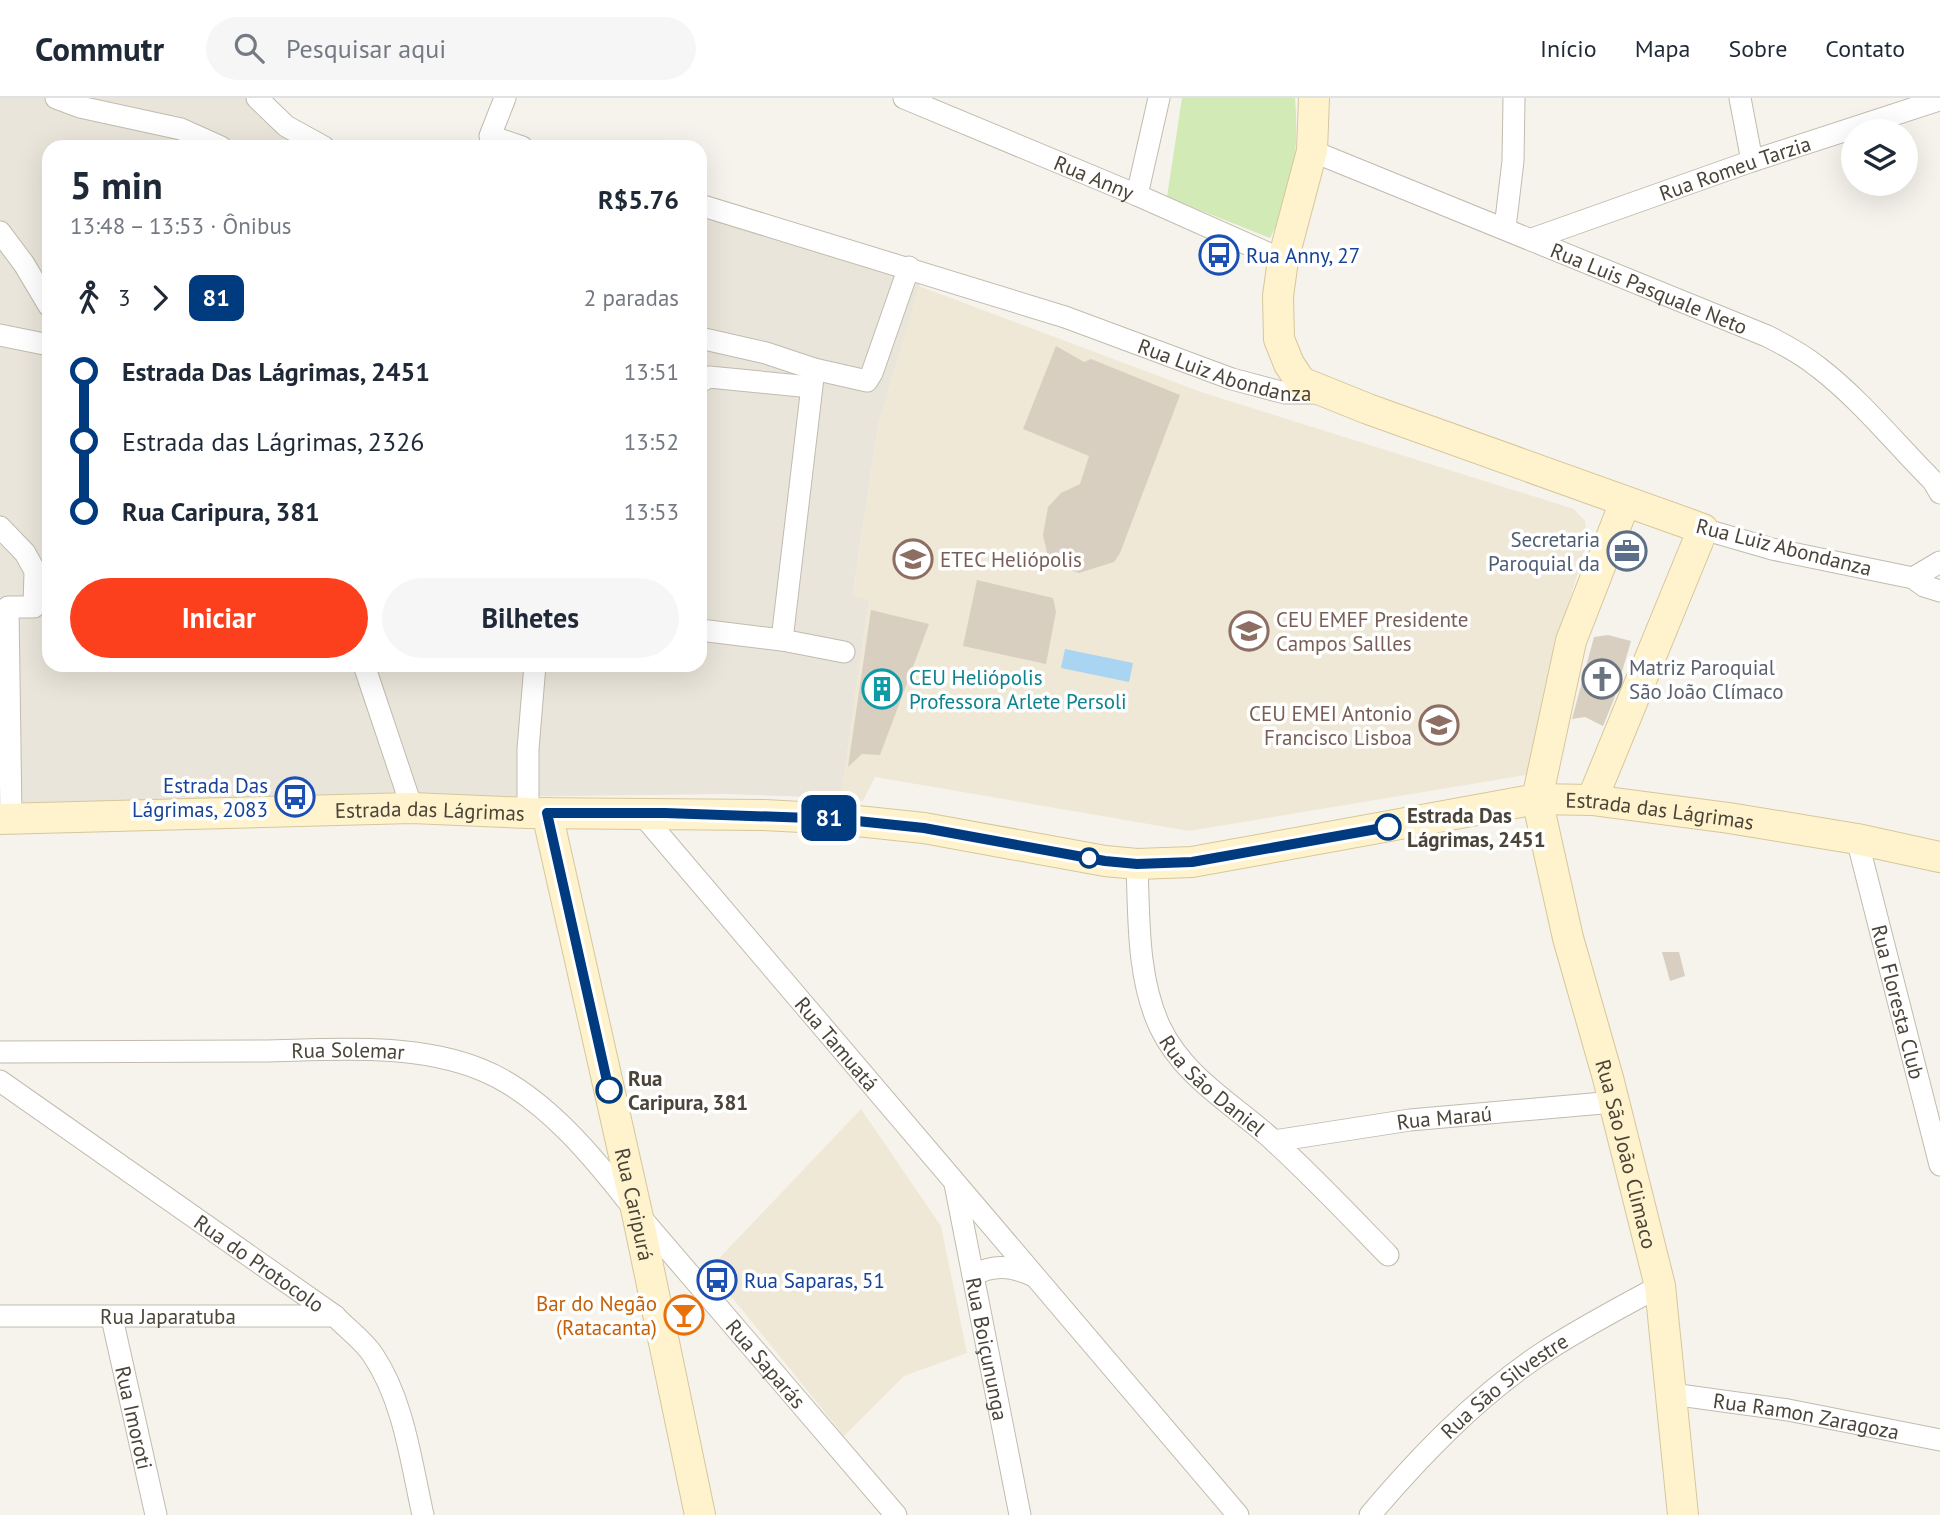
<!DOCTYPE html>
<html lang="pt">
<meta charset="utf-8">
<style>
:root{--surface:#fff;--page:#f6f6f7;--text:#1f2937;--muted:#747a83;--line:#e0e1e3;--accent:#fc3f1d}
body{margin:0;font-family:"PT Sans",sans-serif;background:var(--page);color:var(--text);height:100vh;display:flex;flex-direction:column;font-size:26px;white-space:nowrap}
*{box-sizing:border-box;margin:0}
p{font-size:23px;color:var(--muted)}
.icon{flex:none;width:38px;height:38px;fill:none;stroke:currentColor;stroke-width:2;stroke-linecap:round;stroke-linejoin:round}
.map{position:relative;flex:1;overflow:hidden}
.drawer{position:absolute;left:42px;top:42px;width:665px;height:532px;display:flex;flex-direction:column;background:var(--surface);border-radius:21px;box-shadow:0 7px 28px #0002}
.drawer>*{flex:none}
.badge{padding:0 14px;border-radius:10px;font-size:24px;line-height:46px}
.buttons{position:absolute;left:1841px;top:21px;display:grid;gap:14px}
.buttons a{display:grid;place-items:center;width:77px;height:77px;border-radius:50%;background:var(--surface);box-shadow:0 7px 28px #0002;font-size:35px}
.map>.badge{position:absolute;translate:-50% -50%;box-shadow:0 0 0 4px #fff}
.legs{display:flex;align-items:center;gap:10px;height:77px;padding:0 28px;font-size:23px}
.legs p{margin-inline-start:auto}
.summary{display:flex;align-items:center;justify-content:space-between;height:119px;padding:0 28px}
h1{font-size:38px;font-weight:700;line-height:52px}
.cta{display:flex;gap:14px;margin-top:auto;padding:14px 28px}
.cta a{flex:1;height:80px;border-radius:42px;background:var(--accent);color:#fff;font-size:28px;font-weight:700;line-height:80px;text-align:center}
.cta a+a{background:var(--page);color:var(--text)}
ul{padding:0 28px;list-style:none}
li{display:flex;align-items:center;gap:24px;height:70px;font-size:26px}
li i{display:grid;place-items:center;width:10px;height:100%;margin:0 9px;background:currentColor}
li i::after{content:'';width:18px;height:18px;margin:-9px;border:5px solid;border-radius:50%;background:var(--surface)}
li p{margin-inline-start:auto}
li:first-child i{background:linear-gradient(#0000 50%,currentColor 0)}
li:last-child i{background:linear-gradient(currentColor 50%,#0000 0)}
header{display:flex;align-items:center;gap:42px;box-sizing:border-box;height:98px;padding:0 35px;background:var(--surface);border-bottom:2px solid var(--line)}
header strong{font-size:33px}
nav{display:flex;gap:38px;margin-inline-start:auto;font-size:24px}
.search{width:490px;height:63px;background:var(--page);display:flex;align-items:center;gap:18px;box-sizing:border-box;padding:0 24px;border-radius:38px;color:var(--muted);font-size:26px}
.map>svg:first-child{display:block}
.residential{fill:#eae5da}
.education{fill:#efe8d6}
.green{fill:#d2eab5}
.water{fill:#a9d4f2}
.building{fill:#d8cfc1}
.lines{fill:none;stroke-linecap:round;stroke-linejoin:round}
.street-casing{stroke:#c2bbae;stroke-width:23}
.secondary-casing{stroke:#d6c79b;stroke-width:32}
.street{stroke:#fff;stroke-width:21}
.secondary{stroke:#fff3cd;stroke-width:30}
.line-1-casing{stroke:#fff;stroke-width:16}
.line-1{stroke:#003b80;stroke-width:10}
.stop-1-dot{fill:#fff;stroke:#003b80;stroke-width:3.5}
.labels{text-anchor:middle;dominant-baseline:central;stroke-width:7;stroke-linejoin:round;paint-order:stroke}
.street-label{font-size:21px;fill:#4b4439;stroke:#fff}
.transit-label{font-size:21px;fill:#164399;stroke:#fff;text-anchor:start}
.service-label{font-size:21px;fill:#4e5e75;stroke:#fff;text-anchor:end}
.education-label{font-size:21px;fill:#785e54;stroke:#fff;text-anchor:start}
.worship-label{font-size:21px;fill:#5b616d;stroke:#fff;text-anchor:start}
.culture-label{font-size:21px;fill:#0d838f;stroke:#fff;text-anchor:start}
.stop-label{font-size:21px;font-weight:bold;fill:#4b4439;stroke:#fff;text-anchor:start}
.food-label{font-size:21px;fill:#c56008;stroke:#fff;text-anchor:end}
</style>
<header>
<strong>Commutr</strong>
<div class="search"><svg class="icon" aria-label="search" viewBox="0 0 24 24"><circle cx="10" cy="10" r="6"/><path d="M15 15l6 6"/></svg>Pesquisar aqui</div>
<nav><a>Início</a><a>Mapa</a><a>Sobre</a><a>Contato</a></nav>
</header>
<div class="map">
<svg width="1940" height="1417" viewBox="0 0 1940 1417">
<rect width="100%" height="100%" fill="#f6f3ec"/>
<polygon class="residential" points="0,0 257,0 324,49 49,49 49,567 700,567 700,110 923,176 878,328 853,496 869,502 841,700 727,696 0,705"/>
<g class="education">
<polygon points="919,188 1201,294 1574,411 1585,423 1587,444 1553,557 1526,677 1189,733 875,679 863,703 841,700 869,502 853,497 878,328"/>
<polygon points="861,1011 941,1128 967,1255 904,1278 844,1338 709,1171"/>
</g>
<path class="green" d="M1182,0H1295C1299,50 1294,96 1270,140L1167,99Z"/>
<polygon class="water" points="1065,551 1133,565 1129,584 1061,570"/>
<g class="building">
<polygon points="1056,248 1084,264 1091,261 1180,297 1120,455 1114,464 1079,475 1068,471 1047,455 1043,437 1048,409 1061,395 1080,386 1089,358 1023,331"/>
<polygon points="977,482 1053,500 1056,514 1046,566 963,548"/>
<polygon points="871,512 929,526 880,657 862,656 848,669"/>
<polygon points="1608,537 1631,543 1614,601 1603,628 1585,619 1572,621 1594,539"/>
<polygon points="1662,854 1679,854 1685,878 1670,883"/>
</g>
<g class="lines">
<g class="street-casing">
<g id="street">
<polyline points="56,0 80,9 181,31 221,49"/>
<polyline points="257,0 286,28 324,49"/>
<polyline points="505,0 490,38 522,49"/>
<path id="s1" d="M904,0L1137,97L1283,162"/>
<polyline points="1740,0 1752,63"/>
<path id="s2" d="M1312,53L1767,238C1785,247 1802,256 1818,269C1860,301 1895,345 1933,383L1940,395"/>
<polyline points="1137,97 1159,0"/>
<path id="s3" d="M700,107L1065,219L1232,281L1285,295H1318"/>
<polyline points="1505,130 1513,63 1514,0"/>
<polyline points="0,134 24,166 49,208"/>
<path id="s4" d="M1532,141L1752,63L1939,2"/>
<polyline points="0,237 49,247"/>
<polyline points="700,240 766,255 814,271 867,283 872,275 909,169"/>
<polyline points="700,284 709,279 811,289"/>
<polyline points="0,429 25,455 35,473 34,509 8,509 11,720"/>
<polyline points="1703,431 1772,451 1913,480 1924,488 1940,493"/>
<polyline points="1913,480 1940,464"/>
<polyline points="700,532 782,542 844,554"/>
<polyline points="782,542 814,271"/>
<polyline points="364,567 412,710"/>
<path id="s5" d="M640,714L1238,1417"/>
<polyline points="528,715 528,651 535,567"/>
<path id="s6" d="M1857,741L1940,1067"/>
<path id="s7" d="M1137,766C1139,819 1137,880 1160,929C1184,980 1235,1007 1275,1044C1314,1080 1351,1119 1388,1157"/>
<path id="s8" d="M0,954C87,954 174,953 261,953C332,952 414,944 482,972C544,997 597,1063 637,1115L896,1417"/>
<path id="s9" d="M0,983L335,1218C347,1231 364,1243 373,1257C404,1303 411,1364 423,1417"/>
<path id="s10" d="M1274,1043L1410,1022L1614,1004"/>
<path id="s11" d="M955,1086L1020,1417"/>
<path d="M973,1177C995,1166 1010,1168 1032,1177"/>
<path id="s12" d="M0,1218H335"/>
<path id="s13" d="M112,1220L156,1417"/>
<path id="s14" d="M1672,1296L1788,1312L1940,1342"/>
<path id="s15" d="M1370,1417C1420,1358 1474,1302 1538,1258C1577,1232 1619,1210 1660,1188"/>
</g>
</g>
<g class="secondary-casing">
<g id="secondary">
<polyline points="1314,0 1312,53 1283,162 1278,198 1279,241 1289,266 1301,284 1368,311 1703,431 1592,702"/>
<path id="s16" d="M1625,404L1571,543L1537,701L1568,840L1608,980L1660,1188L1683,1417"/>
<path id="s17" d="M547,715L637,1115L700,1417"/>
<path id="s18" d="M0,721L412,710L528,715L764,717L838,721L924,730L1105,763L1137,766L1192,764L1537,701L1592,702L1729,720L1857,741L1940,759"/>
</g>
</g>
<use href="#street" class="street"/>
<use href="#secondary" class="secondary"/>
</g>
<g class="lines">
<g class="line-1-casing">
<polyline id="line-1" points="609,992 547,715 665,715 838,721 924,730 1105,763 1137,766 1192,764 1388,729"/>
</g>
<use href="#line-1" class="line-1"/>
</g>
<defs>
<g id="bus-ring" transform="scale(2.0125)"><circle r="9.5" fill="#fff" stroke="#1a4fb4" stroke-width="1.5"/><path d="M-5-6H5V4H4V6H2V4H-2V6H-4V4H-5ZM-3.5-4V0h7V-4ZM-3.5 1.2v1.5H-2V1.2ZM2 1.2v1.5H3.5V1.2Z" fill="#1a4fb4"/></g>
<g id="office-ring" transform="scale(2.0125)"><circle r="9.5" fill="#fff" stroke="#5c6f8a" stroke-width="1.5"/><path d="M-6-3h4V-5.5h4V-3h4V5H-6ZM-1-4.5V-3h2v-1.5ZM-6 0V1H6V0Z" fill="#5c6f8a"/></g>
<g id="university-ring" transform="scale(2.0125)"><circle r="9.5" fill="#fff" stroke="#8d6e63" stroke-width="1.5"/><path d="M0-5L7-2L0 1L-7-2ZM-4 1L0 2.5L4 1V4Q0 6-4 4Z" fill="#8d6e63"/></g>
<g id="school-ring" transform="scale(2.0125)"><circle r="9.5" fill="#fff" stroke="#8d6e63" stroke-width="1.5"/><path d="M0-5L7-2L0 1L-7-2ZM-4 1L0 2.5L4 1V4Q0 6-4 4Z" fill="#8d6e63"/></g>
<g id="church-ring" transform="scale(2.0125)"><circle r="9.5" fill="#fff" stroke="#6b7280" stroke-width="1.5"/><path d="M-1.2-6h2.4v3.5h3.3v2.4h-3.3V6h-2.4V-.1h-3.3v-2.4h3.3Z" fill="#6b7280"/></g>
<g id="building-ring" transform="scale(2.0125)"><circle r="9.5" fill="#fff" stroke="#0f9aa8" stroke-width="1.5"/><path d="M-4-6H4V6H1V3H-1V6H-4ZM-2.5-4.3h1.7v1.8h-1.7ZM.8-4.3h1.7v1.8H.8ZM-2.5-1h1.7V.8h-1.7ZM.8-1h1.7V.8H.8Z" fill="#0f9aa8"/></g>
<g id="bar-ring" transform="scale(2.0125)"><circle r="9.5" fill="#fff" stroke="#e8710a" stroke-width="1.5"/><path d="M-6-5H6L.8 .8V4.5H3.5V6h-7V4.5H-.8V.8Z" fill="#e8710a"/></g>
</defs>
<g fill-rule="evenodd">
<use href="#bus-ring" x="1219" y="157"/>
<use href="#office-ring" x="1627" y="453"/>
<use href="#university-ring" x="913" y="461"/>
<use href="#school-ring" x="1249" y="533"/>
<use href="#church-ring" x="1602" y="581"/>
<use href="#building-ring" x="882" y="591"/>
<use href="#school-ring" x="1439" y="627"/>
<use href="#bus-ring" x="295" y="699"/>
<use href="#bus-ring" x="717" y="1182"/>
<use href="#bar-ring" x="684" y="1217"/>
</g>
<g class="stop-1-dot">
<circle cx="1388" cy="729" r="12"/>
<circle cx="1089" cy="760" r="9"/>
<circle cx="609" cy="992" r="12"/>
</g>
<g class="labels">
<g class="street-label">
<text stroke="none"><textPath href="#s4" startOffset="215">Rua Romeu Tarzia</textPath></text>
<text stroke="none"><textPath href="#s1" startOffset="206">Rua Anny</textPath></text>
<text stroke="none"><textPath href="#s2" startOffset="364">Rua Luis Pasquale Neto</textPath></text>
<text stroke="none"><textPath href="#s3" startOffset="551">Rua Luiz Abondanza</textPath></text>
<text transform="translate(1784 449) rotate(14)">Rua Luiz Abondanza</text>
<text stroke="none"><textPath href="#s18" startOffset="430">Estrada das Lágrimas</textPath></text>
<text stroke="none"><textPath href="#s18" startOffset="1670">Estrada das Lágrimas</textPath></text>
<text stroke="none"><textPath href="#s6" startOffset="168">Rua Floresta Club</textPath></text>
<text stroke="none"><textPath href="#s5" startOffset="304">Rua Tamuatá</textPath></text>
<text stroke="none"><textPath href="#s8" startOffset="348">Rua Solemar</textPath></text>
<text stroke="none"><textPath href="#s7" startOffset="245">Rua São Daniel</textPath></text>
<text stroke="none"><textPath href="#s10" startOffset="172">Rua Maraú</textPath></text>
<text stroke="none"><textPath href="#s16" startOffset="677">Rua São João Climaco</textPath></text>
<text stroke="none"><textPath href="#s17" startOffset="401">Rua Caripurá</textPath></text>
<text stroke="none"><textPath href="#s9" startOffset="317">Rua do Protocolo</textPath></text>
<text stroke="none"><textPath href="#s12" startOffset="168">Rua Japaratuba</textPath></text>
<text stroke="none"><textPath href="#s11" startOffset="168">Rua Boiçununga</textPath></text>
<text stroke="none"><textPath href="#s8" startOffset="896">Rua Saparás</textPath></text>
<text stroke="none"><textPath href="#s15" startOffset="187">Rua São Silvestre</textPath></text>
<text stroke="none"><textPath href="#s13" startOffset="102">Rua Imoroti</textPath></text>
<text stroke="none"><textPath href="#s14" startOffset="136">Rua Ramon Zaragoza</textPath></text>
</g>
<g class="transit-label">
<text x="1246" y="157">Rua Anny, 27</text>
<text x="268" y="687" text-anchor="end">Estrada Das<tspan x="268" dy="24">Lágrimas, 2083</tspan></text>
<text x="744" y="1182">Rua Saparas, 51</text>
</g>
<g class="service-label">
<text x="1600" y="441">Secretaria<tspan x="1600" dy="24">Paroquial da</tspan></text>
</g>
<g class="education-label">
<text x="940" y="461">ETEC Heliópolis</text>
<text x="1276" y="521">CEU EMEF Presidente<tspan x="1276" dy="24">Campos Sallles</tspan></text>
<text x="1412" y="615" text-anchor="end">CEU EMEI Antonio<tspan x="1412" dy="24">Francisco Lisboa</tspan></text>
</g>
<g class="worship-label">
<text x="1629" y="569">Matriz Paroquial<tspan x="1629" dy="24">São João Clímaco</tspan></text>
</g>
<g class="culture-label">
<text x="909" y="579">CEU Heliópolis<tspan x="909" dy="24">Professora Arlete Persoli</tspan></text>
</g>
<g class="stop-label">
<text x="1407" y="717">Estrada Das<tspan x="1407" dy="24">Lágrimas, 2451</tspan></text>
<text x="628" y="980">Rua<tspan x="628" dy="24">Caripura, 381</tspan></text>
</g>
<g class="food-label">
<text x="657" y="1205">Bar do Negão<tspan x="657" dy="24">(Ratacanta)</tspan></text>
</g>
</g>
</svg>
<div class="buttons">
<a><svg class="icon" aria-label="layers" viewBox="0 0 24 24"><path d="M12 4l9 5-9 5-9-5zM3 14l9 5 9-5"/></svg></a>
</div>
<b class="badge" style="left:829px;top:720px;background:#003b80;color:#fff">81</b>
<section class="drawer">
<div class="summary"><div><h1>5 min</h1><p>13:48 – 13:53 · Ônibus</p></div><b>R$5.76</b></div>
<div class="legs"><svg class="icon" aria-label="walk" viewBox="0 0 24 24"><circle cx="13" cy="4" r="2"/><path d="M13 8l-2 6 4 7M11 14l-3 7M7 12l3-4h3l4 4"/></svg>3<svg class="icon" aria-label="forward" viewBox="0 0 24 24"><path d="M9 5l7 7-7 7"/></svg><b class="badge" style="background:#003b80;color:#fff">81</b><p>2 paradas</p></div>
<ul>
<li><i style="color:#003b80"></i><b>Estrada Das Lágrimas, 2451</b><p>13:51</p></li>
<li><i style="color:#003b80"></i><span>Estrada das Lágrimas, 2326</span><p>13:52</p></li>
<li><i style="color:#003b80"></i><b>Rua Caripura, 381</b><p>13:53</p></li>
</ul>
<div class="cta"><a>Iniciar</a><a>Bilhetes</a></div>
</section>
</div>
